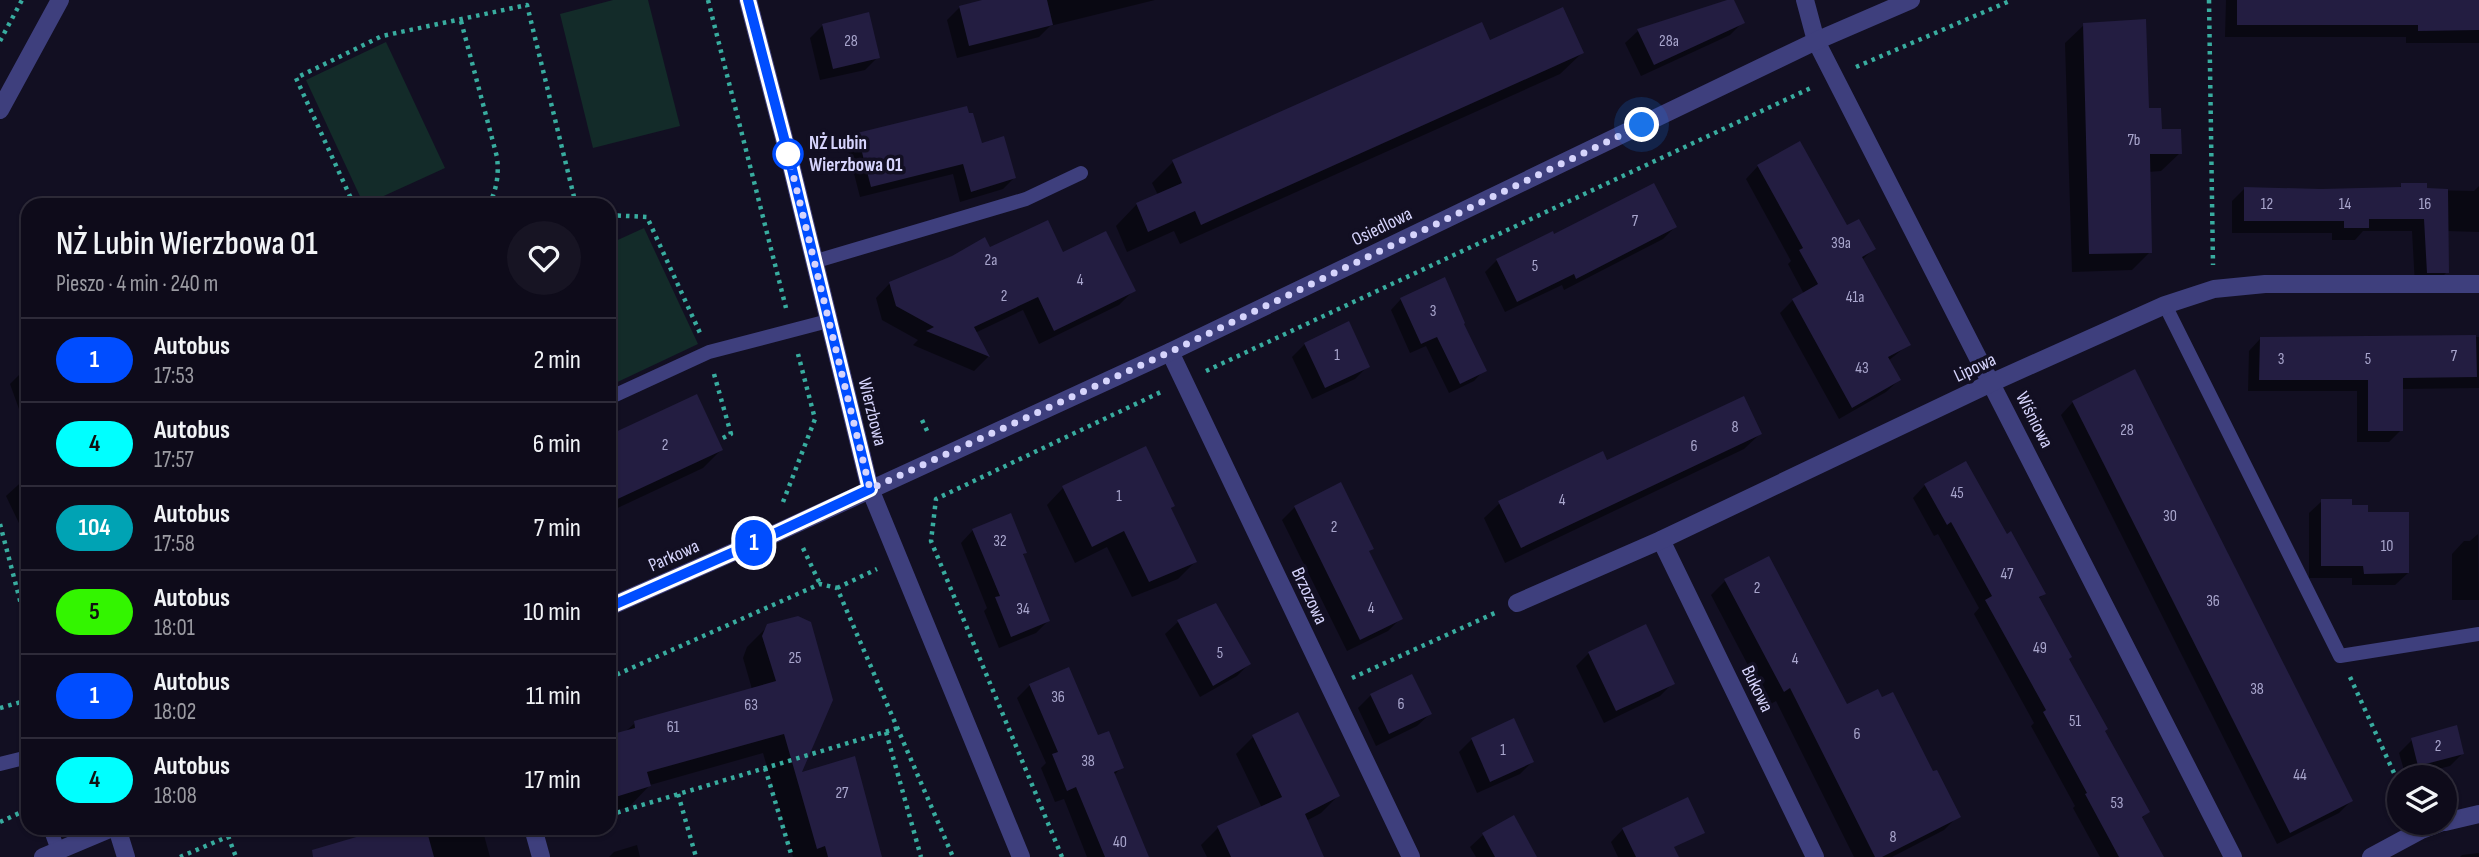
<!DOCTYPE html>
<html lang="pl">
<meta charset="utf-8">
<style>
:root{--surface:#0e0b1a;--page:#171423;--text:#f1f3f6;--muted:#9b9ba2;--line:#2e2b39}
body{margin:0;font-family:"Sofia Sans Condensed",sans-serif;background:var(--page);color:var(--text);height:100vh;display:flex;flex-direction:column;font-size:26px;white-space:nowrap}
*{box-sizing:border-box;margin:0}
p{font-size:23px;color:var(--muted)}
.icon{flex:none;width:38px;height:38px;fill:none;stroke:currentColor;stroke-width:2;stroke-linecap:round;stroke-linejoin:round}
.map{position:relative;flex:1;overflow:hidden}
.drawer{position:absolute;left:21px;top:198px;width:595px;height:637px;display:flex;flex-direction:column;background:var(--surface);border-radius:21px;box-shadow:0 2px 5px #0004,0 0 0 2px var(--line)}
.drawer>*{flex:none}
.badge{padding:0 14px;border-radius:23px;font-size:24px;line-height:46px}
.controls{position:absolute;left:2387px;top:765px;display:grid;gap:14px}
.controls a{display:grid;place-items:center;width:70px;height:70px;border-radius:50%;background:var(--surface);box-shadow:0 2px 5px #0004,0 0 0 2px var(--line);font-size:35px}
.you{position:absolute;width:35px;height:35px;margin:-18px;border:5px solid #fff;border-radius:50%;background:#1a73e8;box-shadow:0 0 0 10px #1a73e833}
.map>.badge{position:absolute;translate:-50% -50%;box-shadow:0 0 0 4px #fff}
.round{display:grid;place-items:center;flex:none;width:74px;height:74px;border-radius:37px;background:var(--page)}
.head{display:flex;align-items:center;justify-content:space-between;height:119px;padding:0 35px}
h1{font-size:33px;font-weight:600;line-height:52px}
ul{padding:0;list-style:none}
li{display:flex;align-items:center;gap:21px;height:84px;padding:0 35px;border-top:2px solid var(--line)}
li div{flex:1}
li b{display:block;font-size:26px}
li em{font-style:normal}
li .badge{min-width:77px;font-weight:700;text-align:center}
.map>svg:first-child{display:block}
.green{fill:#132b29}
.shadow{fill:#0007}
.building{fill:#231d41}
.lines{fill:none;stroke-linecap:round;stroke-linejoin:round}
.path{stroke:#38ac9f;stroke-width:4.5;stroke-dasharray:3.5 5;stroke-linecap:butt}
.lane{stroke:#3e3f7d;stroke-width:14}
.street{stroke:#3e3f7d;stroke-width:18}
.line-casing{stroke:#fff;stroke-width:16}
.line{stroke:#004dff;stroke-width:10}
.walk{stroke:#d6d4fc;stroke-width:7;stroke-dasharray:0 12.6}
.stop-dot{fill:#fff;stroke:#004dff;stroke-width:3.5}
.labels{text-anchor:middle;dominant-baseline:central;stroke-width:7;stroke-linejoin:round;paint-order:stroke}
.number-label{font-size:16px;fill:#a9a6cd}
.stop-label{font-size:19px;font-weight:bold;fill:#d6d4fc;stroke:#120f22;text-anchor:start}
.street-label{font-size:19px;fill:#d6d4fc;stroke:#120f22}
</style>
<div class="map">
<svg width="2479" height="857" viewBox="0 0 2479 857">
<rect width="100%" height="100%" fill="#120f22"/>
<g class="green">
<polygon points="613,0 648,0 680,126 593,148 560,14"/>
<polygon points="386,42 445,168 364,205 306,80"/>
<polygon points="644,228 698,344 609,386 609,244"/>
</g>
<g class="shadow">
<polygon points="989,0 1155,0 1050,26 1039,37 957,58 947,20 960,7"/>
<polygon points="2226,0 2479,0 2479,43 2406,43 2406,37 2225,37"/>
<polygon points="1742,23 1730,35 1641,76 1625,43 1638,31"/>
<polygon points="823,25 878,57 865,70 820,80 810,38"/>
<polygon points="2084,25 2147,109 2160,131 2180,153 2161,171 2148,172 2150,252 2132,270 2072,272 2065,43"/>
<polygon points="1489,42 1582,53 1560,74 1180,244 1174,231 1127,252 1116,226 1137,204 1158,195 1152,183 1173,162"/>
<polygon points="858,135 980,145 1014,178 1003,189 960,202 953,174 860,197 847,146"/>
<polygon points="1758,166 1873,249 1862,260 1909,344 1888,361 1899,380 1886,392 1839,419 1780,313 1793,300 1804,294 1788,264 1791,261 1746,179"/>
<polygon points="2402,185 2425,190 2474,191 2479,186 2479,232 2447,231 2447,272 2434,285 2415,285 2412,231 2363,231 2355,240 2332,240 2332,233 2232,233 2232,201 2245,188 2321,191 2398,189"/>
<polygon points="1675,227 1663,239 1564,290 1562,285 1505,312 1485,272 1497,260 1553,236"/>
<polygon points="989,250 1062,254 1133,291 1119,305 1039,344 1023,310 975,333 988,357 974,371 913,345 918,340 882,320 876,298 890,283"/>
<polygon points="1401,299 1484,370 1474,381 1449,393 1426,346 1410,353 1391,310"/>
<polygon points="2479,337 2479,388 2402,389 2401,430 2389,442 2357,442 2357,391 2248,391 2249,351 2260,339"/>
<polygon points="1305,344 1368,366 1355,379 1312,399 1292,357"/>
<polygon points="28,366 28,434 10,384"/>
<polygon points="2073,402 2351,801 2339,813 2277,844 2061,415"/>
<polygon points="1760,434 1744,449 1505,563 1484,518 1500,503 1607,462"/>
<polygon points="609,437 721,450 703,468 609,512"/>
<polygon points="28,476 28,542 6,496"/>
<polygon points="1340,485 1368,552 1401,618 1388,631 1347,651 1282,520 1295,507"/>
<polygon points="1925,485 2006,536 2044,594 2038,599 2103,731 2148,812 2141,819 2162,857 2100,857 2073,808 2075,806 2031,726 2034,723 1974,614 1979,608 1938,534 1934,536 1913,498"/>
<polygon points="1063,488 1173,506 1170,510 1195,562 1178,579 1132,597 1107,547 1075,563 1047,505"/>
<polygon points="2322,501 2366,514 2408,573 2395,585 2352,585 2352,578 2309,578 2309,513"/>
<polygon points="973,530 1025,553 1022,556 1048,621 1036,633 999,648 984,611 987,608 961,543"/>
<polygon points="2478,534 2479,600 2452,600 2452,554 2464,541 2470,541"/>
<polygon points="1725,581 1847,707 1933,774 1958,816 1944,830 1892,857 1854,857 1776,701 1769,705 1711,595"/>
<polygon points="1216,606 1249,664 1237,676 1200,697 1165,634 1178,622"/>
<polygon points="28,624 28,652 19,633"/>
<polygon points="768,626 799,774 881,857 793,857 763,753 650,785 629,807 609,812 609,737 625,732 635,723 752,689 743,658 747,647"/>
<polygon points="1589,653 1673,683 1660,696 1604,723 1576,666"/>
<polygon points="1030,685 1097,738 1122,767 1114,775 1147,857 1087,857 1064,799 1055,802 1041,768 1046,763 1017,698"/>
<polygon points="1371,695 1430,714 1417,726 1376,746 1358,708"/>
<polygon points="1297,714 1338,796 1321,813 1306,821 1322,857 1207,857 1201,845 1218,828 1262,808 1236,754 1253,737"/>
<polygon points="1472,739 1532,762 1520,774 1477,793 1459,752"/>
<polygon points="2412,740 2462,754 2450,766 2406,777 2399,753"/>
<polygon points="1513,818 1535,857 1476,857 1470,847 1483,835"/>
<polygon points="394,828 482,828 490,857 314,857 350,840"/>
<polygon points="1623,829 1678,857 1618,857 1611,842"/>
<polygon points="637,845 640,857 609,857 614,852"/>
<polygon points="2479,853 2479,857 2460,857 2462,855"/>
</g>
<g class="building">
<polygon points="982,0 1047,0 1053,25 969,46 959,6"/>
<polygon points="1727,0 1734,0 1745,23 1654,65 1637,29"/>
<polygon points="2237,0 2479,0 2479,30 2418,31 2418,25 2237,25"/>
<polygon points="1563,7 1584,53 1201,225 1195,211 1148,232 1136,203 1182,183 1172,160 1482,22 1490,40"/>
<polygon points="869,12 880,58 833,69 822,24"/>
<polygon points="2146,19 2149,108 2161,108 2162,129 2181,129 2182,154 2150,154 2152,253 2089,254 2083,23"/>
<polygon points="967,106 969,113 973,113 982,143 1004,136 1016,178 971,192 963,164 871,187 857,133"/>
<polygon points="1800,141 1847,225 1859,219 1876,249 1862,257 1911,345 1888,357 1901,380 1852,408 1792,299 1818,284 1799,250 1803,248 1757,165"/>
<polygon points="1654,183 1677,227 1576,279 1574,274 1517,302 1496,259 1553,231 1554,234"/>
<polygon points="2401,183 2427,183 2427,188 2448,189 2449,273 2427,273 2424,219 2369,219 2369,228 2344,228 2344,221 2244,221 2244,187 2321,189 2401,187"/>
<polygon points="1048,220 1063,252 1106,231 1136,291 1054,331 1038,297 974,327 990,357 926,331 934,327 896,306 889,282 952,256 985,237 990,247"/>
<polygon points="1445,277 1465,323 1464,324 1487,371 1460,384 1437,337 1421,344 1400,298"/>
<polygon points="1349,321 1370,367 1325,388 1304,343"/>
<polygon points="2476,335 2477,377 2403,378 2403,431 2368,431 2368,380 2259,380 2260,337"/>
<polygon points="2135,369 2353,801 2290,833 2072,401"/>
<polygon points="697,394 723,450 609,503 609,435"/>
<polygon points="1744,396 1762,434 1521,548 1498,501 1603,451 1607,460"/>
<polygon points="1146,446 1175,506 1171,508 1197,562 1149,582 1124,531 1092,547 1062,486"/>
<polygon points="1966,461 2007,534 2011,531 2046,594 2039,597 2072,657 2069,659 2108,729 2105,731 2150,812 2142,817 2164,857 2119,857 2085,794 2087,793 2043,712 2046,710 1985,600 1992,596 1951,522 1947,525 1924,484"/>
<polygon points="1341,482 1374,549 1369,551 1403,619 1360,640 1294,506"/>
<polygon points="2321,499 2352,499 2352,505 2368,505 2368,512 2409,512 2409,573 2364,574 2363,566 2321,566"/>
<polygon points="1011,513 1027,553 1023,554 1050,621 1011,637 995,597 1000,596 972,529"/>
<polygon points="1769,556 1847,704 1878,689 1882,697 1893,692 1933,771 1937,770 1961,817 1882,857 1875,857 1790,688 1784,692 1724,579"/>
<polygon points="1216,603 1251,664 1213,686 1177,620"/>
<polygon points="798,616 811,622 833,700 802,772 855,756 882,857 828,857 825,846 817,849 784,734 647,772 651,786 609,799 609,735 635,728 634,721 776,681 762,636 767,624"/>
<polygon points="1646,624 1675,684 1616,711 1588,652"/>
<polygon points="1069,667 1098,735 1109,731 1124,768 1114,772 1149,857 1105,857 1076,787 1067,791 1052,754 1058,752 1029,684"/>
<polygon points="1412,674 1432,714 1389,734 1370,694"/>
<polygon points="1298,712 1340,796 1305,814 1324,857 1231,857 1217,826 1282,797 1252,735"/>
<polygon points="1514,718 1534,762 1490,782 1471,738"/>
<polygon points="2457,725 2464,754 2418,766 2411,738"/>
<polygon points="1688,797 1705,833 1674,847 1679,857 1636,857 1622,828"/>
<polygon points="1514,815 1537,857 1495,857 1482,833"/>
<polygon points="387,828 426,828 434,857 313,857 312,850"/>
</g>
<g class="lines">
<g class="path">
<polyline points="708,0 786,308"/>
<polyline points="2209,0 2213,265"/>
<path d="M461,21L497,157C499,175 497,188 489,205"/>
<polyline points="0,41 22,0"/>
<polyline points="1856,67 2012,0"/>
<polyline points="354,205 296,78 382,36 527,5 576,205"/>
<polyline points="609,215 647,217 700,333"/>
<polyline points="1206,371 1813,87"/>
<polyline points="714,374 731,434 719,440"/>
<polyline points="922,420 929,435"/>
<polyline points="783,502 815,419 798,354"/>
<polyline points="0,524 28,631"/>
<polyline points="803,548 820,584"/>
<polyline points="837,588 877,569"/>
<polyline points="2350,677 2399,784"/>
<polyline points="609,678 820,584 837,588 953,857"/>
<polyline points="1352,678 1497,612"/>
<polyline points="0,708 28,700"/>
<polyline points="886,732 921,857"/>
<polyline points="765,768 792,857"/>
<polyline points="678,794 696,857"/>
<polyline points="609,815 898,728"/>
<polyline points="0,822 28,809"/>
<polyline points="228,836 236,857"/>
<polyline points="180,857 248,828"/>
<polyline points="1062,857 931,541 936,499 1163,391"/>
</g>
<g class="lane">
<polyline points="813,262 1026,199 1081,173"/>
<polyline points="2165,305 2340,656 2479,634"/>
<polyline points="609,398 709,352 828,321"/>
<polyline points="0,764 24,758 28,768"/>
<polyline points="50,828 58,850"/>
</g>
<g class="street">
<polyline points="748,0 791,165 870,489 1021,857"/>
<polyline points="1805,0 1816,41 2233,857"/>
<polyline points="0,110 60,0"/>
<polyline points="1170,352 1411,857"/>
<polyline points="1661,540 1815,857"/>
<polyline points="1517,603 1661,540 1991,383 2165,305 2214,289 2265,284 2479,284"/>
<polyline points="609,607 761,540 1170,352 1816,41 1911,0"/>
<polyline points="2445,822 2479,814"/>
<polyline points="117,828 126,857"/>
<polyline points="533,828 541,857"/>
<polyline points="43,857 112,828"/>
<polyline points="2371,857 2421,830 2442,822"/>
</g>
</g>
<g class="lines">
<g class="line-casing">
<polyline id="line" points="609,607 761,540 870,489 791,165 748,0"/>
</g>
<use href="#line" class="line"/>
<polyline class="walk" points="788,154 870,489 1170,352 1642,125"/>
</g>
<circle class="stop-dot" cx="788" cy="154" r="14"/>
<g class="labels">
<g class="number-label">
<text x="851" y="41">28</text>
<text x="1669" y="41">28a</text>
<text x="2134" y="140">7b</text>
<text x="2267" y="204">12</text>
<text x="2345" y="204">14</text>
<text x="2425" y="204">16</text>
<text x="1635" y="221">7</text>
<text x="1841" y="243">39a</text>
<text x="991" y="260">2a</text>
<text x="1535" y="266">5</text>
<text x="1080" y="280">4</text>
<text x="1004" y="296">2</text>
<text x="1855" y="297">41a</text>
<text x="1433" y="311">3</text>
<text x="1337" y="355">1</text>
<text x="2454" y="356">7</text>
<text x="2281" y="359">3</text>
<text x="2368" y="359">5</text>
<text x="1862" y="368">43</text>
<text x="1735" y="427">8</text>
<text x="2127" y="430">28</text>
<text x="665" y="445">2</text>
<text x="1694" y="446">6</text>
<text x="1957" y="493">45</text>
<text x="1119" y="496">1</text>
<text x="1562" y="500">4</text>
<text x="2170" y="516">30</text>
<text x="1334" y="527">2</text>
<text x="1000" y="541">32</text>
<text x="2387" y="546">10</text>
<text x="2007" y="574">47</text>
<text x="1757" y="588">2</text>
<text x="2213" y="601">36</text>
<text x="1371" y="608">4</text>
<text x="1023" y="609">34</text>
<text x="2040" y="648">49</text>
<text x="1220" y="653">5</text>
<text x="795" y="658">25</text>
<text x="1795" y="659">4</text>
<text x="2257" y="689">38</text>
<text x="1058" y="697">36</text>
<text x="1401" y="704">6</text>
<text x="751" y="705">63</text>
<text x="2075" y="721">51</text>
<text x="673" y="727">61</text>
<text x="1857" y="734">6</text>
<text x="2438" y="746">2</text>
<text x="1503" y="750">1</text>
<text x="1088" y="761">38</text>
<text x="2300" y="775">44</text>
<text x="842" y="793">27</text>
<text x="2117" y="803">53</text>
<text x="1893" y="837">8</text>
<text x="1120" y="842">40</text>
</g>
<g class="stop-label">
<text x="809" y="143">NŻ Lubin<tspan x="809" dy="22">Wierzbowa 01</tspan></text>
</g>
<g class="street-label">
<text transform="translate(1382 227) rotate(-26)">Osiedlowa</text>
<text transform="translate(1975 368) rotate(-25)">Lipowa</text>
<text transform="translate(872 412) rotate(76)">Wierzbowa</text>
<text transform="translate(2034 420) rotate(63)">Wiśniowa</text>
<text transform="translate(674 556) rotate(-24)">Parkowa</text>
<text transform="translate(1309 596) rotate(65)">Brzozowa</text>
<text transform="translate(1757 689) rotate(64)">Bukowa</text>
</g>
</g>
</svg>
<div class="controls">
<a><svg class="icon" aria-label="layers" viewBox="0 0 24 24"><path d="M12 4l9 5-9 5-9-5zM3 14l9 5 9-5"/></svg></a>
</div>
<div class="you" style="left:1642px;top:125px"></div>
<b class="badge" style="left:754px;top:543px;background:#004dff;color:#fff">1</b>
<section class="drawer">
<div class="head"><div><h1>NŻ Lubin Wierzbowa 01</h1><p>Pieszo · 4 min · 240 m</p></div><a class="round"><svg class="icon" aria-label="heart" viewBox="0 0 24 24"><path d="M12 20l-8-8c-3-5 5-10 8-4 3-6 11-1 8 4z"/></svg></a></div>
<ul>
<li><span class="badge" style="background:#004dff;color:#fff">1</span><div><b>Autobus</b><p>17:53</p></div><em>2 min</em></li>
<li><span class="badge" style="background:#0ff;color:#111">4</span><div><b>Autobus</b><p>17:57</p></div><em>6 min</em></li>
<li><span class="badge" style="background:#00a3b4;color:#fff">104</span><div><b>Autobus</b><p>17:58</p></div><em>7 min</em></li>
<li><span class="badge" style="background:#33f500;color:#111">5</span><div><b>Autobus</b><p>18:01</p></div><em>10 min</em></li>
<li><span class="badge" style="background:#004dff;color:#fff">1</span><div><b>Autobus</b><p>18:02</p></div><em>11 min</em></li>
<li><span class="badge" style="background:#0ff;color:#111">4</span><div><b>Autobus</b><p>18:08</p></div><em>17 min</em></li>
</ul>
</section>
</div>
